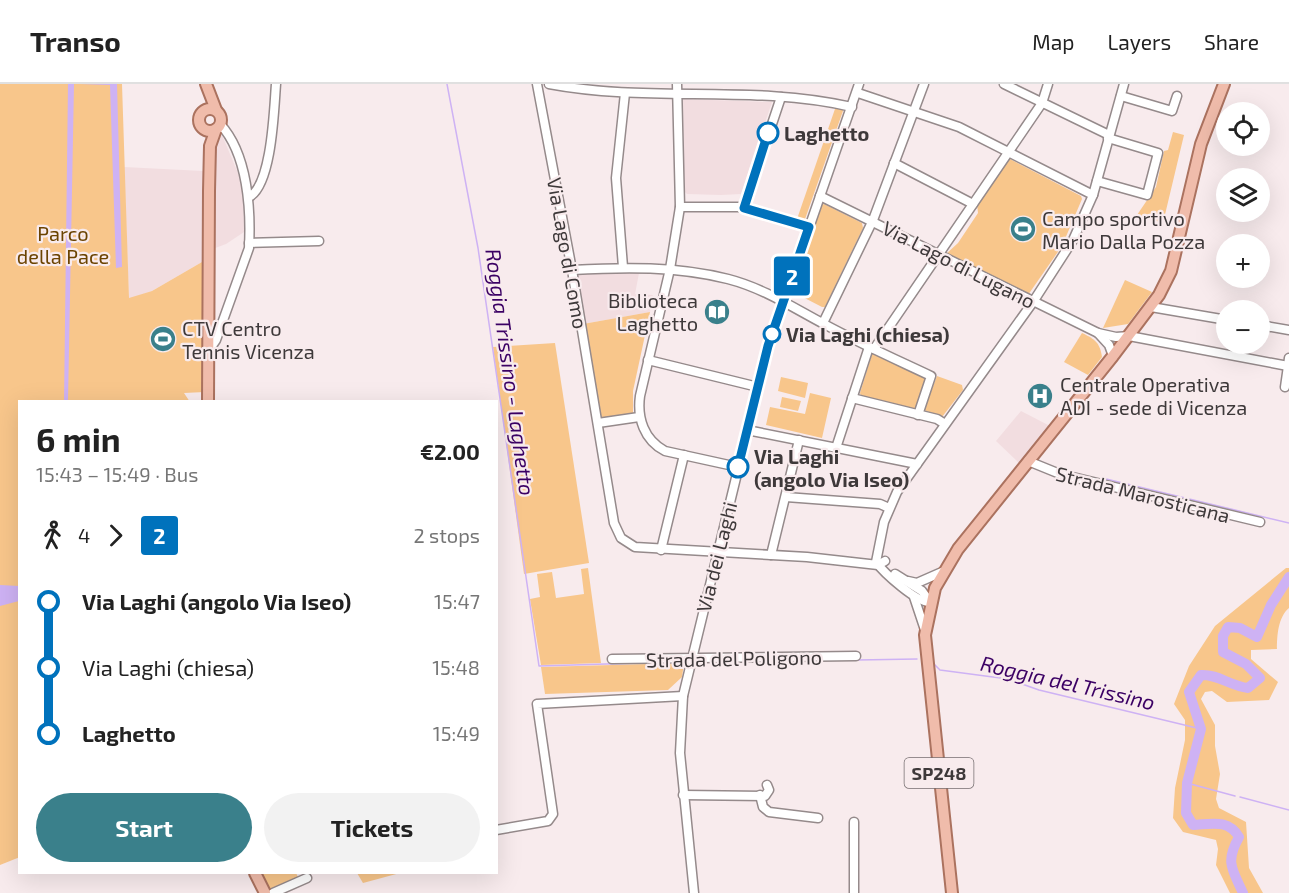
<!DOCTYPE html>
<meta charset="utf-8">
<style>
:root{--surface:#fff;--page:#f2f2f2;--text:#222;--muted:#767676;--line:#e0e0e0;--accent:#3a808b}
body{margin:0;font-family:"Exo 2",sans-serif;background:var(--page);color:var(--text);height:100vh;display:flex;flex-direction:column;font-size:22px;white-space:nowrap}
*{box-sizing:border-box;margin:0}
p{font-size:20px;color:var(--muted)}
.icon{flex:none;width:33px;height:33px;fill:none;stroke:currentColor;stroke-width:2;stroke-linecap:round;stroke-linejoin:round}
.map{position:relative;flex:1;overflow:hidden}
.details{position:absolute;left:18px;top:316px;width:480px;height:474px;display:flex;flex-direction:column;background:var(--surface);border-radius:0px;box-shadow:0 6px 24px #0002}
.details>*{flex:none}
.badge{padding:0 12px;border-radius:4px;font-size:21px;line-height:39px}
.controls{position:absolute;left:1216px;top:18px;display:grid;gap:12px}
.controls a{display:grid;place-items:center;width:54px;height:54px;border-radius:50%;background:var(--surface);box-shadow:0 6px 24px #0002;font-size:30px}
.map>.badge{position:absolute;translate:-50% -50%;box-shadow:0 0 0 3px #fff}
.legs{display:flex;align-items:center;gap:9px;height:66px;padding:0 18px;font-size:20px}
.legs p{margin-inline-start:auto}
.head{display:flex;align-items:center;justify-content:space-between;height:102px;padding:0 18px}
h1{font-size:33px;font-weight:700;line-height:45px}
.action{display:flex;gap:12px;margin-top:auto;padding:12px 18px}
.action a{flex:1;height:69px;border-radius:36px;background:var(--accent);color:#fff;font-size:24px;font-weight:700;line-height:69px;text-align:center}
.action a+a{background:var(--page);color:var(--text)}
ul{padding:0 18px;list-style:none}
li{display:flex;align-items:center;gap:21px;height:66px;font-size:22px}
li i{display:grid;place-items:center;width:9px;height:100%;margin:0 8px;background:currentColor}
li i::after{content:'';width:15px;height:15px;margin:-8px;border:4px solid;border-radius:50%;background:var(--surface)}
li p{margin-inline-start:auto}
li:first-child i{background:linear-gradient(#0000 50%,currentColor 0)}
li:last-child i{background:linear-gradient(currentColor 50%,#0000 0)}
header{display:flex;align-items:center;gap:36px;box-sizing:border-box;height:84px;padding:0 30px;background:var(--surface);border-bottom:2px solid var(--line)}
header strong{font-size:28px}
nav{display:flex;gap:33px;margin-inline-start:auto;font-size:21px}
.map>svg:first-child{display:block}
.built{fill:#f2dde0}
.green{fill:#f8c68b}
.water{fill:#ceb2f4}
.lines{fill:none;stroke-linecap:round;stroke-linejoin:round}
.stream{stroke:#ceb2f4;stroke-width:1.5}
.river{stroke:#ceb2f4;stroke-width:10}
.minor-casing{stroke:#958a8b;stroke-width:11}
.major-casing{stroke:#ab725f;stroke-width:14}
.minor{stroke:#fff;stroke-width:8}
.major{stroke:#f0bcab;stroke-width:10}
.line-1-casing{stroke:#fff;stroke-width:14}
.line-1{stroke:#0072bc;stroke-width:9}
.stop-1-dot{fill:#fff;stroke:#0072bc;stroke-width:3}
.labels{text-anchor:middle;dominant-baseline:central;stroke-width:4.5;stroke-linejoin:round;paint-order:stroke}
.shield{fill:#f8ebed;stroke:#766e70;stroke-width:1.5}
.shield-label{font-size:18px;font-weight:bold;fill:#3e393a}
.stop-label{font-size:20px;font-weight:bold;fill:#3e393a;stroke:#f8ebed;text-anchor:start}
.poi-label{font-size:20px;fill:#3e393a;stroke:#f8ebed;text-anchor:start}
.park-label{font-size:20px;fill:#6b4301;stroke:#f8ebed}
.street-label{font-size:20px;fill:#3e393a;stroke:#f8ebed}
.water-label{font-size:21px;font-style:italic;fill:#3b0064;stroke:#f8ebed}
</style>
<header>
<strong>Transo</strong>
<nav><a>Map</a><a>Layers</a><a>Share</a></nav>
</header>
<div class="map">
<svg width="1289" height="809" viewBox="0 0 1289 809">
<rect width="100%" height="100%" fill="#f8ebed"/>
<g class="built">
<polygon points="683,15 772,18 741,110 721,111 687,110 684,107"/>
<polygon points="222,51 243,101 244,148 226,160 210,166 213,54"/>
<polygon points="124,83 203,87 202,178 152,207 129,215"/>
<polygon points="574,189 639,189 635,210 653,211 650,228 583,240"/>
<polygon points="1021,327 1050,342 1019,379 996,357"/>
</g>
<g class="green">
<polygon points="0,0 122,0 129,214 152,207 202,178 205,290 205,308 184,309 190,318 20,318 20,773 0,781"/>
<polygon points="836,22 844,24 804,138 797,135"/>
<polygon points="1173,48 1184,51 1163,139 1137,131 1156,103 1164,67 1168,66"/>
<polygon points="1010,75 1081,112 1082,115 1062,162 1028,211 946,170 958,159 978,129 977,120 1007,76"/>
<polygon points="824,120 862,139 863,144 825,223 822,223 791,207 821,121"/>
<polygon points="1125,196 1152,208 1128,240 1103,244"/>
<polygon points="650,228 633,307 633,332 601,335 583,240"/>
<path d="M1082,249C1095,255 1100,259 1102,273L1088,291L1064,278Z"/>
<polygon points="555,259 589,479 524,490 493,263"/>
<polygon points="875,269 924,294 926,299 916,326 861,312 860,309 872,270"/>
<polygon points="937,292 962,301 963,306 942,333 924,326"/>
<polygon points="781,293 808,299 805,314 778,307"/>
<polygon points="810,309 831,314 822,354 766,341 770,323 805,330"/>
<polygon points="782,313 801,317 798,327 780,323"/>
<polygon points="588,484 601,579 541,581 530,515 540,513 537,490 552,488 556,514 584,510 581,485"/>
<path d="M1286,484H1289V524C1278,533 1277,552 1277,565L1251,566V575L1278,598L1269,616L1227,618L1212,607L1205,608L1201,615L1215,641V662L1220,690L1216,715L1219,724L1246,738L1249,784L1263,809H1230L1216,781L1218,765L1216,756L1183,748L1173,734L1175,704L1185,656V636L1174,620L1189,582L1215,542Z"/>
<polygon points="684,579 682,593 668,606 545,610 541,583"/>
<polygon points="260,789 296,789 298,793 269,807"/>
<polygon points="357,789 400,789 363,799"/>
</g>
<g class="water">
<polygon points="68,0 74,0 68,318 64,318"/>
<polygon points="80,0 117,0 122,183 116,184 110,1"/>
<polygon points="0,501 19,502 19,517 0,522"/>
</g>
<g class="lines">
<g class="stream">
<polyline points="447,0 478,164 539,582 673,578"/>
<polyline points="1102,394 1289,439"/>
<polyline points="857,576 917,575"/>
<polyline points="746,577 808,577"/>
<polyline points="933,579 940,586 1008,595 1039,606 1201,645"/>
<polyline points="1187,699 1235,712"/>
<polyline points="1240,713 1289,726"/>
</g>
<path class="river" d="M1243,809C1232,785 1225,778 1239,753C1228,735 1212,740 1193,741L1186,729L1187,699L1201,645L1189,608L1201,591C1218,590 1230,602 1248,604L1260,594L1246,580L1223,568V552L1228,543L1240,544L1257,553L1271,521L1289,493"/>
<g class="minor-casing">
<g id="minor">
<polyline points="537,0 572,186 614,439 621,454 635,463 807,473 878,481 885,477"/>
<path d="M549,0C650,19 753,0 852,23"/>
<path d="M677,0L680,123L670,185L640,312C637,334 644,356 665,367L738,383"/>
<polyline points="1004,0 1109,51"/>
<polyline points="858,9 959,43 1093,111"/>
<polyline points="1121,12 1172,27 1177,12"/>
<polyline points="781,13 744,124 809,143"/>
<polyline points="894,79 973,120"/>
<polyline points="1097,97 1147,111 1158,69 1108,54"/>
<polyline points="820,112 1098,249 1116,253 1129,252 1288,282 1289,274"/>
<path d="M249,113C272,101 274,25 276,0"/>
<polyline points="680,123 738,123"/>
<polyline points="249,159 319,157"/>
<polyline points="623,183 616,94 625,9"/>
<path d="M572,186C624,183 677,182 728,195C763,204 792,223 824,240C859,259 895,275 931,292L918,331"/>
<polyline points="1151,223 1227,236"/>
<polyline points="823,239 873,136 924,0"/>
<polyline points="1260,241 1289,246"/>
<polyline points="1098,249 1109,261 1113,272"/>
<polyline points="874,265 1042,19 1048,0"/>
<path d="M209,266L216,256L249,164C251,126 248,70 220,40"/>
<polyline points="648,276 758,303"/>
<polyline points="1285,303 1288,282"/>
<polyline points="852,314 937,335 945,340"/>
<polyline points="598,339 639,333"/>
<polyline points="747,346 917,380"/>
<polyline points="836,364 869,263"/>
<polyline points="1028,377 1060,390 1260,438"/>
<polyline points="786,413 880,420 889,424"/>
<polyline points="661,466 684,371"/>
<polyline points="771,471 799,356"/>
<polyline points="895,490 922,507 930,518"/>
<polyline points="908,497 917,499 942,488"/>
<polyline points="914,513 925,546"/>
<path d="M930,518C917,519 884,489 876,478L884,438L897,408L1033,218L1073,156L1093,111L1124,0"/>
<polyline points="612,575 856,572"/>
<polyline points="683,711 765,712 769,706 767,701"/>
<polyline points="760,711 763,723 769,728 818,734"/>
<polyline points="496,746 548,737 553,730 537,620 683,612"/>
<polyline points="273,809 307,794"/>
<polyline points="694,809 680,669 683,612 768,262 859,0"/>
<polyline points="854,809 854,738"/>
</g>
</g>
<g class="major-casing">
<g id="major">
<polyline points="206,0 216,26"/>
<circle cx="210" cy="36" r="11"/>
<polyline points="208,318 209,107 210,62 216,45"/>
<polyline points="255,789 265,809"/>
<polyline points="952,809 925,551 935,504 958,465 1113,272 1159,211 1171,187 1201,60 1224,0"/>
</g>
</g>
<use href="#minor" class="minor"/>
<use href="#major" class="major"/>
</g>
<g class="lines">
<g class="line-1-casing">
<polyline id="line-1" points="738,383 768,262 809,143 744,124 768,49"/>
</g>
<use href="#line-1" class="line-1"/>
</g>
<defs>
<g id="stadium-disc" transform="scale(1.35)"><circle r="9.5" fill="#3a808b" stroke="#f8ebed"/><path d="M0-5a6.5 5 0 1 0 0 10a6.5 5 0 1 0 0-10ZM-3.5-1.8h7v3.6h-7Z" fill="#fff"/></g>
<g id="library-disc" transform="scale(1.35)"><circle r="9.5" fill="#3a808b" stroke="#f8ebed"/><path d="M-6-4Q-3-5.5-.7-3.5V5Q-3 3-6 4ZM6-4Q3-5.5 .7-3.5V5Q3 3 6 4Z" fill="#fff"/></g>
<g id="hospital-disc" transform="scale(1.35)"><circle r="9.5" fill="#3a808b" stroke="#f8ebed"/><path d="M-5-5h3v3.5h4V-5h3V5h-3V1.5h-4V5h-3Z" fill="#fff"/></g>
</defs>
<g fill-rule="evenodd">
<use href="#stadium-disc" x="1023" y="145"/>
<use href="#library-disc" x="717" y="228"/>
<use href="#stadium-disc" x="163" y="255"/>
<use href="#hospital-disc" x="1040" y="312"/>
</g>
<g class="stop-1-dot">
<circle cx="768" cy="49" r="10"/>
<circle cx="772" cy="250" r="8"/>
<circle cx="738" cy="383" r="10"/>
</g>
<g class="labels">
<rect class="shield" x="904.5" y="674" width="69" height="30" rx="4.5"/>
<g class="shield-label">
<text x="939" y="689">SP248</text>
</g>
<g class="stop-label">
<text x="784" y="49">Laghetto</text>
<text x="786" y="250">Via Laghi (chiesa)</text>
<text x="754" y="372">Via Laghi<tspan x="754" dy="23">(angolo Via Iseo)</tspan></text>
</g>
<g class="poi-label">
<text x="1042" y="134">Campo sportivo<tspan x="1042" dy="23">Mario Dalla Pozza</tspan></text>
<text x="698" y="216" text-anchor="end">Biblioteca<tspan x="698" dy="23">Laghetto</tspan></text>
<text x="182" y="244">CTV Centro<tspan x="182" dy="23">Tennis Vicenza</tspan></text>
<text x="1060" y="300">Centrale Operativa<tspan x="1060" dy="23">ADI - sede di Vicenza</tspan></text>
</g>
<g class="park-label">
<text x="63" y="149">Parco<tspan x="63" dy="23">della Pace</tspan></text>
</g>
<g class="street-label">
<text transform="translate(568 169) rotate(80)">Via Lago di Como</text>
<text transform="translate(959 180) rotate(27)">Via Lago di Lugano</text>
<text transform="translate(1143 410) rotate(14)">Strada Marosticana</text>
<text transform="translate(716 473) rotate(-76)">Via dei Laghi</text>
<text transform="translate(734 574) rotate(-1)">Strada del Poligono</text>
</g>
<g class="water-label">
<text transform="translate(511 288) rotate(82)">Roggia Trissino - Laghetto</text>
<text transform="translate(1068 598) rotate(13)">Roggia del Trissino</text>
</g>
</g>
</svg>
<div class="controls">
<a><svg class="icon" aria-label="locate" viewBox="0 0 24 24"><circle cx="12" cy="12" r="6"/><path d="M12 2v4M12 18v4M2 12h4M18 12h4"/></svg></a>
<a><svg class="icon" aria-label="layers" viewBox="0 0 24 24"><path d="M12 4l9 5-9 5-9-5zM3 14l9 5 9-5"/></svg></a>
<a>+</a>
<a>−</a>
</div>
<b class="badge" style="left:792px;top:192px;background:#0072bc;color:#fff">2</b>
<section class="details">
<div class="head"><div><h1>6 min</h1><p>15:43 – 15:49 · Bus</p></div><b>€2.00</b></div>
<div class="legs"><svg class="icon" aria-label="walk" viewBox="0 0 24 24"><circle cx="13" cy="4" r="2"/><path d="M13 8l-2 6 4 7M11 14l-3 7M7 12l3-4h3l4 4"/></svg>4<svg class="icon" aria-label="forward" viewBox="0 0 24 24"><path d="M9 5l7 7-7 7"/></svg><b class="badge" style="background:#0072bc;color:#fff">2</b><p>2 stops</p></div>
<ul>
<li><i style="color:#0072bc"></i><b>Via Laghi (angolo Via Iseo)</b><p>15:47</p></li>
<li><i style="color:#0072bc"></i><span>Via Laghi (chiesa)</span><p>15:48</p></li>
<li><i style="color:#0072bc"></i><b>Laghetto</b><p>15:49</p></li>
</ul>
<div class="action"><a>Start</a><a>Tickets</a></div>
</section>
</div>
